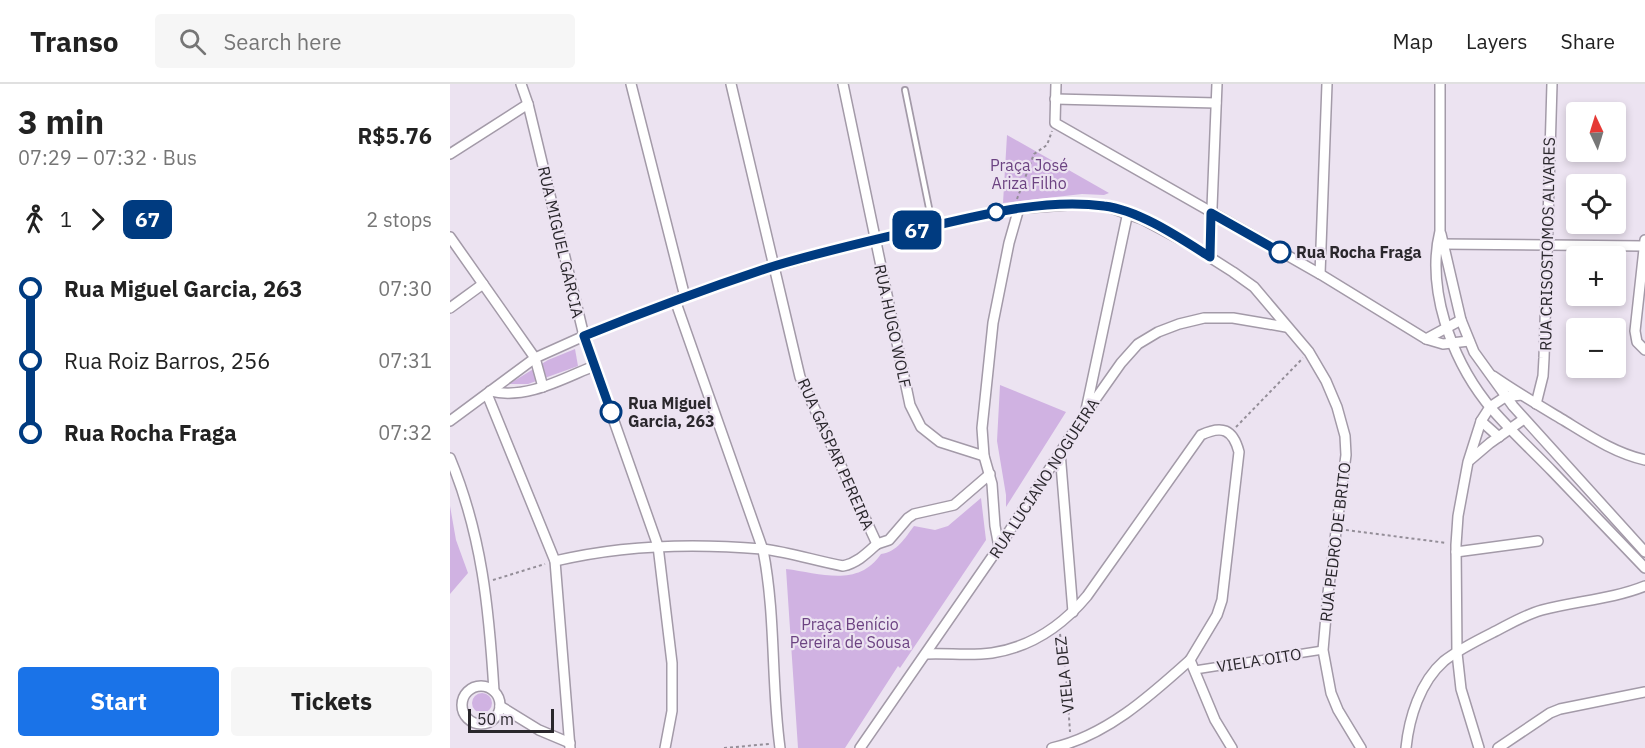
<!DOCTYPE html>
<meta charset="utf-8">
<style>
:root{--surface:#fff;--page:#f6f6f6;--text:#222;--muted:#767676;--line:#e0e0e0;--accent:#1a73e8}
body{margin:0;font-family:"IBM Plex Sans",sans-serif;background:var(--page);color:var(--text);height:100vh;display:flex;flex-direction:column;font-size:22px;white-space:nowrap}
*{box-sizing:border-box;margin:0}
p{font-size:20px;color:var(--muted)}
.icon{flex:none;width:33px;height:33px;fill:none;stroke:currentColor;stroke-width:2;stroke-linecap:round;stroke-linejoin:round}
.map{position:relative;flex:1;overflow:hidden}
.details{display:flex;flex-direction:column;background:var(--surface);width:450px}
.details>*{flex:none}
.badge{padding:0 12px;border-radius:9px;font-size:21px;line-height:39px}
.needle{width:39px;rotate:356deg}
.controls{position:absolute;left:1116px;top:18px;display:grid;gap:12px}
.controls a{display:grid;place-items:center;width:60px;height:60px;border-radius:6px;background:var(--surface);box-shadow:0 3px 9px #0003;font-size:30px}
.scale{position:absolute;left:18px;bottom:15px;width:86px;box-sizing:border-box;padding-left:6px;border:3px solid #2a272c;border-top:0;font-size:16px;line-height:21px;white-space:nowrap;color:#2a272c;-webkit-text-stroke:4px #ece3f1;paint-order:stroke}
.map>.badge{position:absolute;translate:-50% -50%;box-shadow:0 0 0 3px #fff}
.legs{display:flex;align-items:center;gap:9px;height:66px;padding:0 18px;font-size:20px}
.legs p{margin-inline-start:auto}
.head{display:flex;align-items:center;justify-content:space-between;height:102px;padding:0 18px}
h1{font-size:33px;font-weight:700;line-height:45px}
.action{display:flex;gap:12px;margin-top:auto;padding:12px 18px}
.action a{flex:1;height:69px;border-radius:6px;background:var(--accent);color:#fff;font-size:24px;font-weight:700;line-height:69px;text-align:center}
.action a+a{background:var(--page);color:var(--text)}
ul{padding:0 18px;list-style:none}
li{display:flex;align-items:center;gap:21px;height:72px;font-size:22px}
li i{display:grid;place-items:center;width:9px;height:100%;margin:0 8px;background:currentColor}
li i::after{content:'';width:15px;height:15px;margin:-8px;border:4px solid;border-radius:50%;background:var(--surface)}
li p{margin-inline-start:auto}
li:first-child i{background:linear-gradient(#0000 50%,currentColor 0)}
li:last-child i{background:linear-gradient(currentColor 50%,#0000 0)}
header{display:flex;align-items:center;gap:36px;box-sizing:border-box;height:84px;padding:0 30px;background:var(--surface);border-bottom:2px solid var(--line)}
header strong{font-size:28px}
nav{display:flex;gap:33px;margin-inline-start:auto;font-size:21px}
.search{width:420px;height:54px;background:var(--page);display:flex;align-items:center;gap:15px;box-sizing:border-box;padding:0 21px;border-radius:6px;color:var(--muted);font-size:22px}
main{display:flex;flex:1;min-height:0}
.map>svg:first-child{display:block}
.green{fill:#d0b2e2}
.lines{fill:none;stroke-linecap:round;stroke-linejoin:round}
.service-casing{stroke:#a39aa8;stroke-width:8}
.pedestrian-casing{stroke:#a39aa8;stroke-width:10}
.minor-casing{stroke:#a39aa8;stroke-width:12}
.path{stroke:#948e98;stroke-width:2;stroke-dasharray:3 3;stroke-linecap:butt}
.service{stroke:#fff;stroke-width:4.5}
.pedestrian{stroke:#fff;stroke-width:7}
.minor{stroke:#fff;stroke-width:9}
.line-1-casing{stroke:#fff;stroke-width:14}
.line-1{stroke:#003b80;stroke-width:9}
.stop-1-dot{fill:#fff;stroke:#003b80;stroke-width:3}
.labels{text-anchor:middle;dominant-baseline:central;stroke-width:4.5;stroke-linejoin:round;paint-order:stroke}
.park-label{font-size:16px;fill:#6c4382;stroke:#ece3f1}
.street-label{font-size:16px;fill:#2a272c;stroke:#ece3f1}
.stop-label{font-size:16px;font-weight:bold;fill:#2a272c;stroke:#ece3f1;text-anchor:start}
</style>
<header>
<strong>Transo</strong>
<div class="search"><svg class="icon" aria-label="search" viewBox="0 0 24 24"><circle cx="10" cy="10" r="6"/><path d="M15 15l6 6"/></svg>Search here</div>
<nav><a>Map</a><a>Layers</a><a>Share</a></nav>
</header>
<main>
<section class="details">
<div class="head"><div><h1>3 min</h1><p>07:29 – 07:32 · Bus</p></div><b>R$5.76</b></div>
<div class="legs"><svg class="icon" aria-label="walk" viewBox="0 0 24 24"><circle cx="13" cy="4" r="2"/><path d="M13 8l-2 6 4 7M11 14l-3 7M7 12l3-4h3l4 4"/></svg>1<svg class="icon" aria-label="forward" viewBox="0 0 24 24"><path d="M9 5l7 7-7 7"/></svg><b class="badge" style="background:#003b80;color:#fff">67</b><p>2 stops</p></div>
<ul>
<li><i style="color:#003b80"></i><b>Rua Miguel Garcia, 263</b><p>07:30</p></li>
<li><i style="color:#003b80"></i><span>Rua Roiz Barros, 256</span><p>07:31</p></li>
<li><i style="color:#003b80"></i><b>Rua Rocha Fraga</b><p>07:32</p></li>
</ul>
<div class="action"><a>Start</a><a>Tickets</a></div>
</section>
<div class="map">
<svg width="1195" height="664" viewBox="0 0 1195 664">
<rect width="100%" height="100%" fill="#ece3f1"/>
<g class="green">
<polygon points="557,51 659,109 654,111 632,110 553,119"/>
<polygon points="125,265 128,282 78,300 59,300 98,276"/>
<polygon points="550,301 616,328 556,423 556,411 547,357"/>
<path d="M531,414L536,456L450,584L448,582L395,664H348L336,485C370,489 408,504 431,470C447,468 455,454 464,442L485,446L498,442Z"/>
<polygon points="0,422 6,456 18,489 0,510"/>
<circle cx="32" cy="619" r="10"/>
</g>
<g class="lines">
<g class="service-casing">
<g id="service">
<polyline points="455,6 479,124"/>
<polyline points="480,128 483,142"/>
</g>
</g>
<g class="pedestrian-casing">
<polyline id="pedestrian" points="745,586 873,566"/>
</g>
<g class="minor-casing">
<g id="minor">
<polyline points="71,0 78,20 134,252 208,462 222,579 222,627 215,664"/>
<polyline points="181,0 235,213"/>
<polyline points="281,0 350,293 427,460"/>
<polyline points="393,0 460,321 471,343 490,358 534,372"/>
<polyline points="606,0 605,39 870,190 976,255 993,260 1019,257"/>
<path d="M990,0V147C976,204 1001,273 1036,318C1056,343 1081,365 1103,388C1134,420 1164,452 1195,484"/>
<polyline points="605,15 766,19"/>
<polyline points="0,70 78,20"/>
<polyline points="991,150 1011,236 1024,268 1063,322 1195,468"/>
<polyline points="0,153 85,274 93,303"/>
<polyline points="1195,156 1185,247 1187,258 1195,266"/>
<polyline points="989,160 1194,162"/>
<polyline points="760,173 767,0"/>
<polyline points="870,190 877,0"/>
<path d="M225,216L313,466C326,532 321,598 330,664"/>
<polyline points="0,224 33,200"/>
<polyline points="976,255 1011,236"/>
<path d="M1043,292C1066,308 1090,322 1115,337C1141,353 1165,369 1195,376"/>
<path d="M40,307C76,316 112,295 144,282"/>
<polyline points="37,310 105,477 120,664"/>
<polyline points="1086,320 1093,292 1094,274 1102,0"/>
<polyline points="636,326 678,128"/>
<polyline points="0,337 85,274 134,252 225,216 323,183 424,155 563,125 631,120 656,122 692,135 739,160 783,188 804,203 859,268 876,297 887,323 895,352 896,371 878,509 873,566 881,609 888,626 911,664"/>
<polyline points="1031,337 1049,353"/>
<polyline points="610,368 623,528"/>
<path d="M0,374C32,451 39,525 44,607"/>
<polyline points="1020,376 1040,359 1074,335"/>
<polyline points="427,460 439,456 458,434 464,430 504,421 540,390"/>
<polyline points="549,463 545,442 542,400 534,372 532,344 543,239 559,159 569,124"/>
<polyline points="1006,468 1088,457"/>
<path d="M105,477C172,461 243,459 312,465C339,468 366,477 393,482C407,479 416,470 427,460"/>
<path d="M476,570C498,569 521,572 542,569C581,563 612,542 637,512L751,351C772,341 783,345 789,368L772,516L767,531L740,576L765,636L782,664"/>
<circle cx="31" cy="621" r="19"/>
<polyline points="50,622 89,646 120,659"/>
<polyline points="410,664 549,463 635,330 671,279 688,260 708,248 729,240 754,234 783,234 836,243"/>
<path d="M602,664C656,652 700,612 740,576"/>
<path d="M956,664C959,634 970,598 994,577C1008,566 1026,557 1042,549C1058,541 1074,531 1092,526C1126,517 1163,515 1195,502"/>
<polyline points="1029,664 1011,605 1007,569 1006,461 1008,432 1018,378 1031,337 1040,323 1055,313 1071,311"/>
<polyline points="1048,664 1100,629 1110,625 1195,608"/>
</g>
</g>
<g class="path">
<polyline points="567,115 584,70 597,61 602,47"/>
<polyline points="786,343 853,274"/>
<polyline points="896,446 997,459"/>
<polyline points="43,496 95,480"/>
<polyline points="610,550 616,590 620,648"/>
<polyline points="274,664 319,660"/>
</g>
<use href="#service" class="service"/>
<use href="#pedestrian" class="pedestrian"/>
<use href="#minor" class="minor"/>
</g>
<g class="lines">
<g class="line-1-casing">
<path id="line-1" d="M161,328L134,252C196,227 258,204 321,183C373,167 427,155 479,143C534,130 598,114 654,122C689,126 730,154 760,173L761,129L830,168"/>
</g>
<use href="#line-1" class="line-1"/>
</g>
<g class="stop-1-dot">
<circle cx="546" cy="128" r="8"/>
<circle cx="830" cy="168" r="10"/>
<circle cx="161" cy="328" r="10"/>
</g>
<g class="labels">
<g class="park-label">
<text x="579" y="81">Praça José<tspan x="579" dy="18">Ariza Filho</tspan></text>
<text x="400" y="540">Praça Benício<tspan x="400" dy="18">Pereira de Sousa</tspan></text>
</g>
<g class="street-label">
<text transform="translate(111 158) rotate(77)">RUA MIGUEL GARCIA</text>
<text transform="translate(1097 160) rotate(-89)">RUA CRISOSTOMOS ALVARES</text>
<text transform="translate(443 242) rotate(78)">RUA HUGO WOLF</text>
<text transform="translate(386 370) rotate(66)">RUA GASPAR PEREIRA</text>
<text transform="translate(594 394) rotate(-57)">RUA LUCIANO NOGUEIRA</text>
<text transform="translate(885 458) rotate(-83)">RUA PEDRO DE BRITO</text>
<text transform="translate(809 576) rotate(-9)">VIELA OITO</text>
<text transform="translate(614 591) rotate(-96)">VIELA DEZ</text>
</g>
<g class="stop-label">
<text x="846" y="168">Rua Rocha Fraga</text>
<text x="178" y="319">Rua Miguel<tspan x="178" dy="18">Garcia, 263</tspan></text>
</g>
</g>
</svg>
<div class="controls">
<a><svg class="needle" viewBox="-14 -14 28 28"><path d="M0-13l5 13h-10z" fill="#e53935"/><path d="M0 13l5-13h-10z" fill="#767676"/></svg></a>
<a><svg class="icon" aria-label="locate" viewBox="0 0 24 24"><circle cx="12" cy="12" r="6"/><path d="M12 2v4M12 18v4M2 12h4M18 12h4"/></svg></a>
<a>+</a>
<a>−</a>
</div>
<div class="scale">50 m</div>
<b class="badge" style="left:467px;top:146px;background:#003b80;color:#fff">67</b>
</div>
</main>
